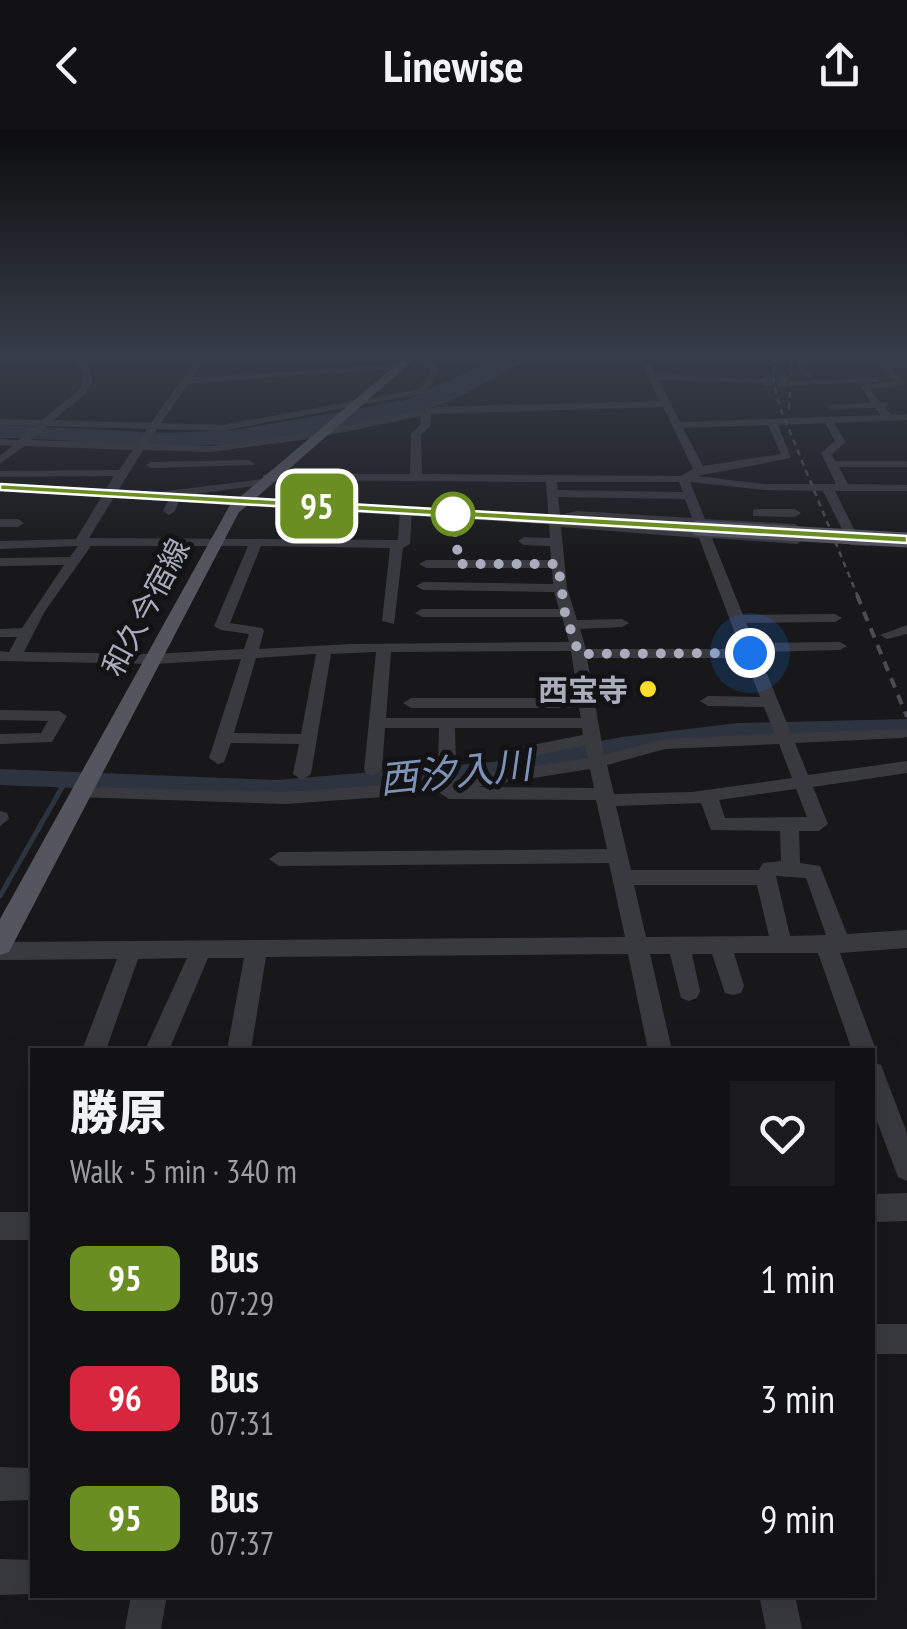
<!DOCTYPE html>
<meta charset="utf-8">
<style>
:root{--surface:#121214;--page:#1b1b1d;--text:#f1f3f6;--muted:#9c9ea0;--line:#313234}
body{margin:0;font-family:"PT Sans Narrow","Noto Sans JP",sans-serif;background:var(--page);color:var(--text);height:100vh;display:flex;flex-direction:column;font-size:38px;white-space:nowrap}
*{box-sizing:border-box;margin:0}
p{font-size:32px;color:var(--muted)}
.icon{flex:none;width:55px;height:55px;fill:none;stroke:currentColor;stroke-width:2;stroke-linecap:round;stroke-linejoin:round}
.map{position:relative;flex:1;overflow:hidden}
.sheet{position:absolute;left:30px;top:918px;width:845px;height:550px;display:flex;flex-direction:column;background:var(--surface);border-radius:0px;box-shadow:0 10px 40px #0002,0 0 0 2px var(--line)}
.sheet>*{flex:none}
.badge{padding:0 20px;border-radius:15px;font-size:35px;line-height:65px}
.you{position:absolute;width:50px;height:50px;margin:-25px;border:8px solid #fff;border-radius:50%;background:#1a73e8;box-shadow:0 0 0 15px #1a73e833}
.map>.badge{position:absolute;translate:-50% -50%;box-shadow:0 0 0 5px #fff}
.round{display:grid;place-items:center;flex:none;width:105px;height:105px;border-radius:0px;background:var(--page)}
.headline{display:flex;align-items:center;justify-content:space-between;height:170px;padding:0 40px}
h1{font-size:48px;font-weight:800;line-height:75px}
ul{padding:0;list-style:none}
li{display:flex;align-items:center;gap:30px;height:120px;padding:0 40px}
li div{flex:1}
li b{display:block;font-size:38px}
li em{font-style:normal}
li .badge{min-width:110px;font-weight:700;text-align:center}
header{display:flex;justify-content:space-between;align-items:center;height:130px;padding:0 40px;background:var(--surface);font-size:45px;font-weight:800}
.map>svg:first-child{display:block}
.water{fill:#2d3440}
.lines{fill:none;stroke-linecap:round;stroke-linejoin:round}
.stream{stroke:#2d3440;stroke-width:5}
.river{fill:#2d3440;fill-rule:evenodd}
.minor-tunnel{stroke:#35363a;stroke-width:10;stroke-dasharray:10 5;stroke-linecap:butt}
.minor{fill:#393940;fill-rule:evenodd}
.major{fill:#54555f;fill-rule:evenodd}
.rail-far1{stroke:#4c4c55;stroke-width:2.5;stroke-dasharray:6 5;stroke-linecap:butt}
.rail{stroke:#4c4c55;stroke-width:4;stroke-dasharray:10 8;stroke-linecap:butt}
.major-bridge{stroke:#54555f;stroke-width:15}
.line{fill:#6b8e23;stroke:#fff;stroke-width:2.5}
.walk{stroke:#a9acbb;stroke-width:10;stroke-dasharray:0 18}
.stop-dot{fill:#fff;stroke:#6b8e23;stroke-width:5}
.poi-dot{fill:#fedc2c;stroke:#131315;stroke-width:4}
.labels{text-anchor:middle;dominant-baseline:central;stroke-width:10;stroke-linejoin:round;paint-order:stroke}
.far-street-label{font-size:30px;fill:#a9acbb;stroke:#131315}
.far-poi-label{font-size:30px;font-weight:bold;fill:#a9acbb;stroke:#131315;text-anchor:end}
.water-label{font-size:38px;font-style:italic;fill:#7f93b8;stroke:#131315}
</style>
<header><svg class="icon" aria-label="back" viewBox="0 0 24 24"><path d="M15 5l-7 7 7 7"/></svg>Linewise<svg class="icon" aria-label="share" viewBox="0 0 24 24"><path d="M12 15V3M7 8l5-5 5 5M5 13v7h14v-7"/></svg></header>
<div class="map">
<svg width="907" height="1499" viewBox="0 0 907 1499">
<rect width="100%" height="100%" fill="#18181a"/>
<path class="water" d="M504,225H547C504,235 472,266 430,278C354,299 269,314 190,316C126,317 63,308 0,308V295L168,303L234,300L407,270Z"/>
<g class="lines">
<polyline class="stream" points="0,766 68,647"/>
<polygon class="river" points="907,589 907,603 738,607 622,623 493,648 277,666 0,655 0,639 277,650 493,632 622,607 738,593"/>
<polyline class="minor-tunnel" points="763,250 793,252"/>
<g class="minor">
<path d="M82,225H91L86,230L93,250L86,263L54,290L151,293L199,225H207L192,248L371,236L401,238L188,254L161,293L222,295L419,259L431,240L410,225H420L440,239L425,263L222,301L157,299L147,314L210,316L316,302L437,277L660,271L638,225H646L656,244L768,250L763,253L659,250L680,292L881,285L875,278L831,279L826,276L871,272L860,255L895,251L880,236L807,232L805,237L813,246L809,249L797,237L799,229L803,226L875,231L879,227L885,231L907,232V238L891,237L905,255L870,259L880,272L888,273L885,278L891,285L907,284V290L834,293L846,312L832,324L835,331H907V337H839L848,354L907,355V361H835L859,409L869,410V416L850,415L823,361L764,360L690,352L705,389L795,394L801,398L803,410L797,414L712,408L743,485L835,484L842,488L835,492L746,493L755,513L840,512L847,516L840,520L758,522L791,603L907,599V607L902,608L795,613L808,645L907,631V643L813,657L828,694L819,701H799L800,733L820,736L847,804L907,800V818L840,823L876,920L872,927V920H852L818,823H734L744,856L741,863L733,865L725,863L712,824H692L700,861L697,868L689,871L681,868L670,824H650L672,920H648L628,824L266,827L251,920H227L244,828H208L169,920H145L187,828L138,829L106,920H82L117,829L0,830V812L625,807L609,733L279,736L269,729L279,722L607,719L596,670L449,669L440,663L285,674L75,667L72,663L75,659L81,657L285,662L433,652L588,628L585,615L522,629L513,623L522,617L583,605L582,598H455L456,633L447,639L438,633L439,598H385L382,640L373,646L367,644L364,640L376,522L331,524L311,644L302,650L293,644L299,614L231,613L224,632L218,634L209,628L241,529L154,534L0,531V521L9,522L17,507H0V499L22,498L64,435L0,436V428L70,427L78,416L0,419V411L76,409L114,346L0,347V341L119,340L133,320L24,316L0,334V326L12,316L0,315V309L19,310L35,296L0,295V289L42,290L79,260L83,250L78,230ZM663,277L693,339L681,346L422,344L421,305L430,296L431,284ZM421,286L420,295L411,304L410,344H267L263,345V349L151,363L145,366L151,369L170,367L163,381L169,385L175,381L181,366L261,355L265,354V350L546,352L550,408L524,407L518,411L524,415L550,416L551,430H426L419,434L426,438H552L553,454L423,452L416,456L423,460L554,462L559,479H422L415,483L422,487H562L569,512L351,514L259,519L264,501L262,498L230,493L261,416L390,418L382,491L394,494L403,418L410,414L412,381L406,377L400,381L398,410L89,408L143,320L210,322L316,308ZM825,293L835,311L821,323L836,354H764L697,346L791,328L778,295ZM768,295L781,324L703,336L683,298ZM47,296L147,299L137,313L31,310ZM557,352H679L683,362L558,360ZM558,367L685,369L692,388L577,381L560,385ZM577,389L789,401L790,406L568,391ZM561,397L699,408L741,519H586L580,499L622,497L629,493L622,489L577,490L567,458ZM91,416H248L214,496L221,500L249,504L244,519L154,524L24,522L45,481ZM571,521L578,568H411L403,573L411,578H579L581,588H386L391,522ZM316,524L301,604L234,603L256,528ZM587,528H745L760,567L708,566L700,571L708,576L764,577L775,604L665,609L604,625ZM779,614L792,648L692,662L614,664L607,635L665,619ZM590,639L594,658L477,657ZM796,659L807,687L725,688L719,670ZM701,673L711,700L780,701L781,731L763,733L759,740H631L616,676ZM776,746L806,748L826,805L790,806ZM634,755H757L769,806L646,807Z"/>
<polygon points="876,247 879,252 793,255 788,252"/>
<polygon points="249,330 254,333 253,335 151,338 146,335 151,332"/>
<polygon points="757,379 795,379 801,383 795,387 753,386 753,380"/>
<polygon points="0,389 18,389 24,393 18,397 0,397"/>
<polygon points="907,495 907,504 887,509 880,505"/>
<polygon points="0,580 59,581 67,586 52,612 0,614 0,604 41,603 48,591 0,590"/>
<polygon points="0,681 7,683 9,689 0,696"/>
<polygon points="872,932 881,935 907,1003 907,1051 898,1047 872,978"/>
<polygon points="907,1063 907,1091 872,1092 872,1064"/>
<rect x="0" y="1082" width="32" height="28"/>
<rect x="872" y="1194" width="35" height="30"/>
<polygon points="0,1337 32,1338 32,1370 0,1371"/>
<polygon points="0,1429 32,1430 32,1464 0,1465"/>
<polygon points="131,1465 167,1465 161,1499 125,1499"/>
<polygon points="759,1465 795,1465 802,1499 766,1499"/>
</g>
<polygon class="major" points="408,225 419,225 256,368 698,393 706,398 698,403 247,376 239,382 9,822 0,825 0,789 230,375 0,361 0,353 240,367"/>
<g class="rail-far1">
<polyline points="774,225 774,256 781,280 858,467"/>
<polyline points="789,279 792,225"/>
</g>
<polyline class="rail" points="857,465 907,587"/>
<polyline class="major-bridge" points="698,398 907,410"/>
</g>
<linearGradient id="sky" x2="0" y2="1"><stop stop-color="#0d0d0e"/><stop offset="0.52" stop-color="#373d49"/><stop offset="1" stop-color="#373d49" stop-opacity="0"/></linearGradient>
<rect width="907" height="435" fill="url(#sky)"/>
<polygon class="line" points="0,354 907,406 907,413 0,360"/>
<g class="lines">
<polyline class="walk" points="453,384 459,434 558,434 565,483 579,524 750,523"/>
</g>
<circle class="stop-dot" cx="453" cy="384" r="20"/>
<circle class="poi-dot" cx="648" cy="559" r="10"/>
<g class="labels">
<g class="far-street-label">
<text transform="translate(145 477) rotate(-62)">和久今宿線</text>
</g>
<g class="far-poi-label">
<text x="628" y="559">西宝寺</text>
</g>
<g class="water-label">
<text transform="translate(455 641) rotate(-6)">西汐入川</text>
</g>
</g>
</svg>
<div class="you" style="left:750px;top:523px"></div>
<b class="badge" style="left:317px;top:376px;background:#6b8e23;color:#fff">95</b>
<section class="sheet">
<div class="headline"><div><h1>勝原</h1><p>Walk · 5 min · 340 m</p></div><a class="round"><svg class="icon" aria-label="heart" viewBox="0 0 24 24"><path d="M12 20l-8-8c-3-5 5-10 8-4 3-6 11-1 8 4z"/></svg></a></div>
<ul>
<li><span class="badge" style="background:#6b8e23;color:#fff">95</span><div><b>Bus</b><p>07:29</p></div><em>1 min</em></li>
<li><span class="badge" style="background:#d7263d;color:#fff">96</span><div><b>Bus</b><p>07:31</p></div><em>3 min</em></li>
<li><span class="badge" style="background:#6b8e23;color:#fff">95</span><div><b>Bus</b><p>07:37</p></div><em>9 min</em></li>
</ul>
</section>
</div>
